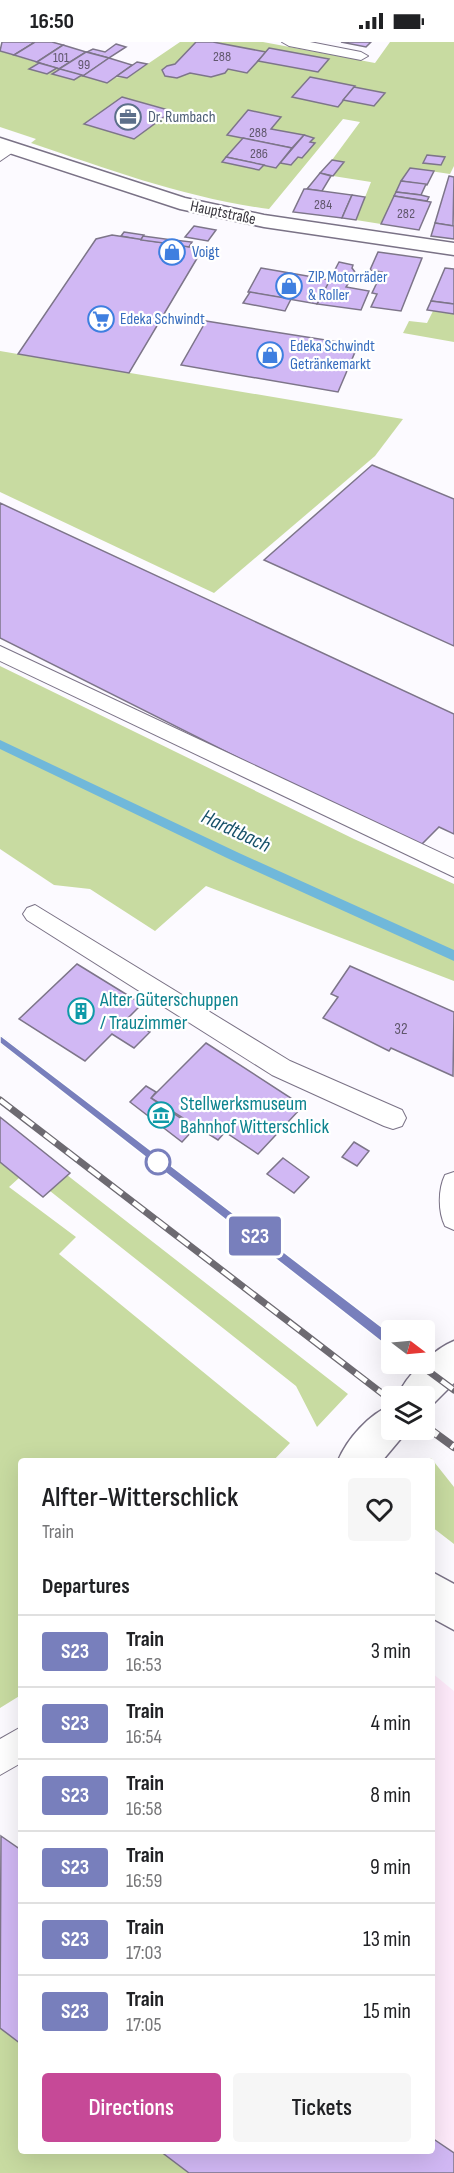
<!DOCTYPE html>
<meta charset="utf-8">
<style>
:root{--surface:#fff;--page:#f6f6f6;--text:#202124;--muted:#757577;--line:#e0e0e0;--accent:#c64997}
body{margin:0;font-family:"Sofia Sans Condensed",sans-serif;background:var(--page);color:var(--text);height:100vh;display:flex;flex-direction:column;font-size:22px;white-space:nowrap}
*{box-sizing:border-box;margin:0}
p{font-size:20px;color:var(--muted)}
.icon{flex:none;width:33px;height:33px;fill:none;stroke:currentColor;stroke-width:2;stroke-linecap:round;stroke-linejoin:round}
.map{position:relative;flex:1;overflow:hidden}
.sheet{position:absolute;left:18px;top:1416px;width:417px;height:696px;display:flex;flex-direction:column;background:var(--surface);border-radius:6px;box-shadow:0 6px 24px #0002}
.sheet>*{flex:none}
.badge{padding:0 12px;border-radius:4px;font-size:21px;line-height:39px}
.needle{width:39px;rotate:106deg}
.controls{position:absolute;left:381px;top:1278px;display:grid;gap:12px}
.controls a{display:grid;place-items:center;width:54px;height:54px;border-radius:6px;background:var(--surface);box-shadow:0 6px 24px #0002;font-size:30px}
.map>.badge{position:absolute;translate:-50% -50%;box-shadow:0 0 0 3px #fff}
h2{padding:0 24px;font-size:22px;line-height:54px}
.round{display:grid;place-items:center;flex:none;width:63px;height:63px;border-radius:6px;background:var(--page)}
.headline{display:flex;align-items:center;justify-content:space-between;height:102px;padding:0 24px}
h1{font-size:28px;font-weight:600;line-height:45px}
.action{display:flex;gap:12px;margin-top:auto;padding:12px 24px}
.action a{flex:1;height:69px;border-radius:6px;background:var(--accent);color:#fff;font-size:24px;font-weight:600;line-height:69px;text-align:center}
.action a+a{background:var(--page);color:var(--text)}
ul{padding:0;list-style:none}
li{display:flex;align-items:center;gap:18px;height:72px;padding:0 24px;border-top:2px solid var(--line)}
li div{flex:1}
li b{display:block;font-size:22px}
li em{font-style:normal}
li .badge{min-width:66px;font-weight:700;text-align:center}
.status{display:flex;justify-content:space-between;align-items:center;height:42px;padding:0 30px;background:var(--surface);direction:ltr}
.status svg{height:16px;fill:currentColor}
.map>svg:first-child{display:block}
.industrial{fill:#feeafa}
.green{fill:#c8dba1}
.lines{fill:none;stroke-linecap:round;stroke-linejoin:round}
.stream{fill:#70b8da;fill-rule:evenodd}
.building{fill:#d1b8f4;stroke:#7d7589;stroke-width:1.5}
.lane-casing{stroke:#7a7286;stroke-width:2}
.street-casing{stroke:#7a7286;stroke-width:3}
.secondary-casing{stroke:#7a7286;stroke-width:3}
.lane{fill:#fff;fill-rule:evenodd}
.street{fill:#fff;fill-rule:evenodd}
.secondary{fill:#fff;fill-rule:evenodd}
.rail-far1-casing{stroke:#6d6a71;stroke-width:7}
.rail-casing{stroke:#6d6a71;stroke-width:8}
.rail-far1{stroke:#fff;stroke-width:4.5;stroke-dasharray:14;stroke-linecap:butt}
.rail{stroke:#fff;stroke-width:6;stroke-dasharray:17;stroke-linecap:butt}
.line{fill:#787fbc;stroke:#fff;stroke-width:1.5}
.stop-dot{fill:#fff;stroke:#787fbc;stroke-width:3}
.labels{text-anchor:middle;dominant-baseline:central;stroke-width:4.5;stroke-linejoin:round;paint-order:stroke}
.far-number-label{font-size:14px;fill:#60576c}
.far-service-label{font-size:16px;fill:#4e5e75;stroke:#fff;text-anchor:start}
.far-street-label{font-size:16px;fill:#3a373f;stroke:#fff}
.far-shop-label{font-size:16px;fill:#366cbe;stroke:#fff;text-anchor:start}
.number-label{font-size:16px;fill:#60576c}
.culture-label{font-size:20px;fill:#0d838f;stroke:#fff;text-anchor:start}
.water-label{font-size:21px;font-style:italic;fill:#19536b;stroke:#fff}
</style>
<div class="status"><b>16:50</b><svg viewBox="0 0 49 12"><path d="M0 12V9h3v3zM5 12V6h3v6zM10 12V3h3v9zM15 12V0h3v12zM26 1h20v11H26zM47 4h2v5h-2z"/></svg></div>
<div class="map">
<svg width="454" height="2131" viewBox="0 0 454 2131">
<rect width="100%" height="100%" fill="#fcfaff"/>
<polygon class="industrial" points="432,1631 454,1649 454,2131 39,2131 22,2109 432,2109"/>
<g class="green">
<path d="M180,0H263L375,21L390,0H454V124L450,132L410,126L381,182L356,178L371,140L333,134L344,120L332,118L360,80L343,77L269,167C186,156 110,128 31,101L36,97L0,85V9L39,21L30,27L47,32L57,26L60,27L53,32L74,38L82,33L127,36Z"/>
<polygon points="433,269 454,272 454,300 403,291 409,279 427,281"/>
<polygon points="0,309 403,377 375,414 214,551 0,450"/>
<polygon points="0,624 354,797 454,842 454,939 206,844 155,889 90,847 54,843 0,807"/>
<polygon points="0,1120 19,1136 9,1145 76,1195 59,1212 290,1401 273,1419 21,1419 21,1653 0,1666"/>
<polygon points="67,1133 348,1352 317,1385 296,1344 50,1149"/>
<polygon points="431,1416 454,1445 454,1502 432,1485 432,1419 428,1419"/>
<polygon points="0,1986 21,2002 21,2109 160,2109 189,2131 0,2131"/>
</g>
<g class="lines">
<polygon class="stream" points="0,698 239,811 454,908 454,919 229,817 0,707"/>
</g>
<g class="building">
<polygon points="35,0 14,13 0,9 2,0"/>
<polygon points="35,0 52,0 63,3 37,20 14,13"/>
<polygon points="196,0 213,0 266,10 247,31 228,27 225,31 211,35 190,31 177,36 165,34 162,28 167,24 175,22"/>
<polygon points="341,0 371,0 366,5"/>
<polygon points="116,2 126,5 109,16 87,10 93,7 105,10"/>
<polygon points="63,3 86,10 59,27 37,20"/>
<polygon points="269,6 329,17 318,30 258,19"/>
<polygon points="86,10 109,16 83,34 59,27"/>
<polygon points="109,16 132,23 107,41 83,34"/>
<polygon points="137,20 147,22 127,36 117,34"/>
<polygon points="39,21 57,26 47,32 29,27"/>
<polygon points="60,27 82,33 74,38 52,32"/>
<polygon points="310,35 355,44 338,65 292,55"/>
<polygon points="354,45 385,51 374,64 343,58"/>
<polygon points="122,55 172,69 134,97 84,82"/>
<polygon points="248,68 281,75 271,87 304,93 292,106 227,93"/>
<polygon points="304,93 314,96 310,100 315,101 302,116 298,115 291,123 280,121"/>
<polygon points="243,96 292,106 276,126 226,115"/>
<polygon points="427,113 445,115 441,123 423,121"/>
<polygon points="226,115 264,123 259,128 222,120"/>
<polygon points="332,118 344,120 333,134 320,131"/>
<polygon points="410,126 434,129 427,143 401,139"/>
<polygon points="320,131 331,134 322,149 307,147"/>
<polygon points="449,134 454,135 453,184 435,181"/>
<polygon points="401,139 426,142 421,153 396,150"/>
<polygon points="304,147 307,147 352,153 342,176 293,170"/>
<polygon points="396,150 421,153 429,155 427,159 394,154"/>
<polygon points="352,153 365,155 356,178 342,176"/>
<polygon points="394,154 431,160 419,188 381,182"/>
<polygon points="435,181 454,184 454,197 431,194"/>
<polygon points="194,184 216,188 208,199 185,195"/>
<polygon points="124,190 144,193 141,198 121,194"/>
<polygon points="112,193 191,205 199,213 129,331 18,312 96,197"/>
<polygon points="143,194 173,198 171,202 141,198"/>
<polygon points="173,198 174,198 192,200 189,205 171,202"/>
<polygon points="378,210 422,216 401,269 371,265 377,252 372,251 382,230 370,228"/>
<polygon points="339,220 353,223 352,226 355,230 346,245 369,249 361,268 317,262"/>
<polygon points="261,226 313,235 330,238 317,262 248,250"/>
<polygon points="445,226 454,227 454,262 431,259"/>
<polygon points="250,250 291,257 285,269 243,261"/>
<polygon points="431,259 454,262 454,272 427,268"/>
<polygon points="206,279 281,291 358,303 338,350 181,323"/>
<polygon points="372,423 454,457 454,604 264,518"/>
<polygon points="0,461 454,672 454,792 439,785 418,806 0,596"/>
<polygon points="77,922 142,962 128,976 150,990 134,1006 112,992 85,1019 19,977"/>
<polygon points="350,924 454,970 453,1034 391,1006 389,1009 323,976 338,955 331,952"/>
<polygon points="206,1001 303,1064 258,1112 225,1090 218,1098 151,1056"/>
<polygon points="146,1044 156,1050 151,1056 195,1086 182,1100 130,1060"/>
<polygon points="0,1075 70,1131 43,1155 0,1120"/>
<polygon points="354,1100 369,1109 357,1124 342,1115"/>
<polygon points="283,1116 309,1135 294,1151 267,1132"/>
<polygon points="1,1794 21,1808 21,2002 0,1986"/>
<polygon points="432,2096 454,2111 454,2131 189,2131 160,2109 432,2109"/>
</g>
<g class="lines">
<g class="lane-casing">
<g id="lane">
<polygon points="282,0 310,0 361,10 368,14 361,18 289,4"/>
<polygon points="12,102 19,106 0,119 0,108"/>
<polygon points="0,604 454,817 454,835 0,619"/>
<polygon points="35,863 290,1019 402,1068 406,1076 402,1084 393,1087 384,1084 272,1033 27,878 23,872 27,866"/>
<path d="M454,1130V1188L445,1184C438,1170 438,1147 445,1133Z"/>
<polygon points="21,1685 21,1721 0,1733 0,1697"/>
</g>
</g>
<g class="street-casing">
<g id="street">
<path d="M454,1299V1341L429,1366L424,1368V1354H398C405,1334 434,1307 454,1299Z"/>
<path d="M392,1363V1388H408L382,1419H338C347,1397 369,1372 392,1363Z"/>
<polygon points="432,1530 454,1542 454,1588 432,1576"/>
</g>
</g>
<g class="secondary-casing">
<polygon id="secondary" points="0,96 185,156 264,173 454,201 454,213 264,185 180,167 0,108"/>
</g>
<use href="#lane" class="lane"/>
<use href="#street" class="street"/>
<use href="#secondary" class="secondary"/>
<g class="rail-far1-casing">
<g id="rail-far1">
<polyline points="0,997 392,1300"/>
<polyline points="0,1058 392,1359"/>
<polyline points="419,1322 454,1348"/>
</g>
</g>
<g class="rail-casing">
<polyline id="rail" points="424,1383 454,1405"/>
</g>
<use href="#rail-far1" class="rail-far1"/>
<use href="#rail" class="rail"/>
</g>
<polygon class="line" points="0,993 396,1296 396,1304 387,1304 0,1001"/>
<defs>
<g id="office-ring" transform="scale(1.35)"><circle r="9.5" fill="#fff" stroke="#5c6f8a" stroke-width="1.5"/><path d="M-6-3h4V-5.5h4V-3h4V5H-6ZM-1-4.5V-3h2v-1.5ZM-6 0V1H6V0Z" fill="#5c6f8a"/></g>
<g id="shop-ring" transform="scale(1.35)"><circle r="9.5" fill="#fff" stroke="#3f7fe0" stroke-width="1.5"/><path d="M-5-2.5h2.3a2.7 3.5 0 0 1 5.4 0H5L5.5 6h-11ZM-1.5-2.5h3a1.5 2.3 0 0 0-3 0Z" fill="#3f7fe0"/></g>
<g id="supermarket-ring" transform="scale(1.35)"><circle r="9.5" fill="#fff" stroke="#3f7fe0" stroke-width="1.5"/><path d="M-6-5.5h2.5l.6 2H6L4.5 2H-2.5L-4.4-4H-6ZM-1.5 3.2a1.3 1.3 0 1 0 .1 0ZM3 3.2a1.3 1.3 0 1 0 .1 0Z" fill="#3f7fe0"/></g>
<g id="building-ring" transform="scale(1.35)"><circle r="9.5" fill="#fff" stroke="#0f9aa8" stroke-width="1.5"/><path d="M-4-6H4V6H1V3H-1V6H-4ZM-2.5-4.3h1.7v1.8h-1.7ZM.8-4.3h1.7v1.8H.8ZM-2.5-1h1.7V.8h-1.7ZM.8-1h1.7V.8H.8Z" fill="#0f9aa8"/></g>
<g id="museum-ring" transform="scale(1.35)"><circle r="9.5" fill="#fff" stroke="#0f9aa8" stroke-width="1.5"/><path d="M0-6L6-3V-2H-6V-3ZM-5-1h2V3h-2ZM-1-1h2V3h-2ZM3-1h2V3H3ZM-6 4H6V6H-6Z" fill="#0f9aa8"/></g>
</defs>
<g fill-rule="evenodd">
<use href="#office-ring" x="128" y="75"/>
<use href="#shop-ring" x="172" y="210"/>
<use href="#shop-ring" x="289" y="244"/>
<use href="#supermarket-ring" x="101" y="277"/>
<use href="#shop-ring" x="270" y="313"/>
<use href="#building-ring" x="81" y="969"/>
<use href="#museum-ring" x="161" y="1073"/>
</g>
<circle class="stop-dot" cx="158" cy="1120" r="12"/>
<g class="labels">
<g class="far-number-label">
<text x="222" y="14">288</text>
<text x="61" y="15">101</text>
<text x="84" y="22">99</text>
<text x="258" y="90">288</text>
<text x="259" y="111">286</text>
<text x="323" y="162">284</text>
<text x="406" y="171">282</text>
</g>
<g class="far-service-label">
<text x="148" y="75">Dr. Rumbach</text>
</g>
<g class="far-street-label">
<text transform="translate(223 171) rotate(12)">Hauptstraße</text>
</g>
<g class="far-shop-label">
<text x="192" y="210">Voigt</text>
<text x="308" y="235">ZIP Motorräder<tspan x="308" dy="18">&amp; Roller</tspan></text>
<text x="120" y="277">Edeka Schwindt</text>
<text x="290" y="304">Edeka Schwindt<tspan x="290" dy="18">Getränkemarkt</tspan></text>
</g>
<g class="number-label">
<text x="401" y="987">32</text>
</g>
<g class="culture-label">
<text x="100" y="958">Alter Güterschuppen<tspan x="100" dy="23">/ Trauzimmer</tspan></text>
<text x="180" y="1062">Stellwerksmuseum<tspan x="180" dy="23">Bahnhof Witterschlick</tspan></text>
</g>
<g class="water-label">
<text transform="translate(236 789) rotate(25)">Hardtbach</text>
</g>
</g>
</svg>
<div class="controls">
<a><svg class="needle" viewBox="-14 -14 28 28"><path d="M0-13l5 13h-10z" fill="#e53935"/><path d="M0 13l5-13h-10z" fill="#757577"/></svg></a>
<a><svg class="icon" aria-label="layers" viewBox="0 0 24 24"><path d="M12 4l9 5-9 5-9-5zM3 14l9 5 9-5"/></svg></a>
</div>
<b class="badge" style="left:255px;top:1194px;background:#787fbc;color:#fff">S23</b>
<section class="sheet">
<div class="headline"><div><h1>Alfter-Witterschlick</h1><p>Train</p></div><a class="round"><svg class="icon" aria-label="heart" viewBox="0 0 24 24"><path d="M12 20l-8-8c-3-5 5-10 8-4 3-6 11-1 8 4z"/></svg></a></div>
<h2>Departures</h2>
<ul>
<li><span class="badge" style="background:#787fbc;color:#fff">S23</span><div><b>Train</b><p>16:53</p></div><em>3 min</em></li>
<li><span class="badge" style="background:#787fbc;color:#fff">S23</span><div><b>Train</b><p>16:54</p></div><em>4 min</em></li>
<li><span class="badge" style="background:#787fbc;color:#fff">S23</span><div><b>Train</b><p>16:58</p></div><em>8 min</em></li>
<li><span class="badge" style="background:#787fbc;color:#fff">S23</span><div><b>Train</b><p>16:59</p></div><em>9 min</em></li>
<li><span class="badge" style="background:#787fbc;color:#fff">S23</span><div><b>Train</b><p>17:03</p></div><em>13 min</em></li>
<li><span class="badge" style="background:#787fbc;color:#fff">S23</span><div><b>Train</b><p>17:05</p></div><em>15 min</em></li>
</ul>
<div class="action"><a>Directions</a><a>Tickets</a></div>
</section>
</div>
